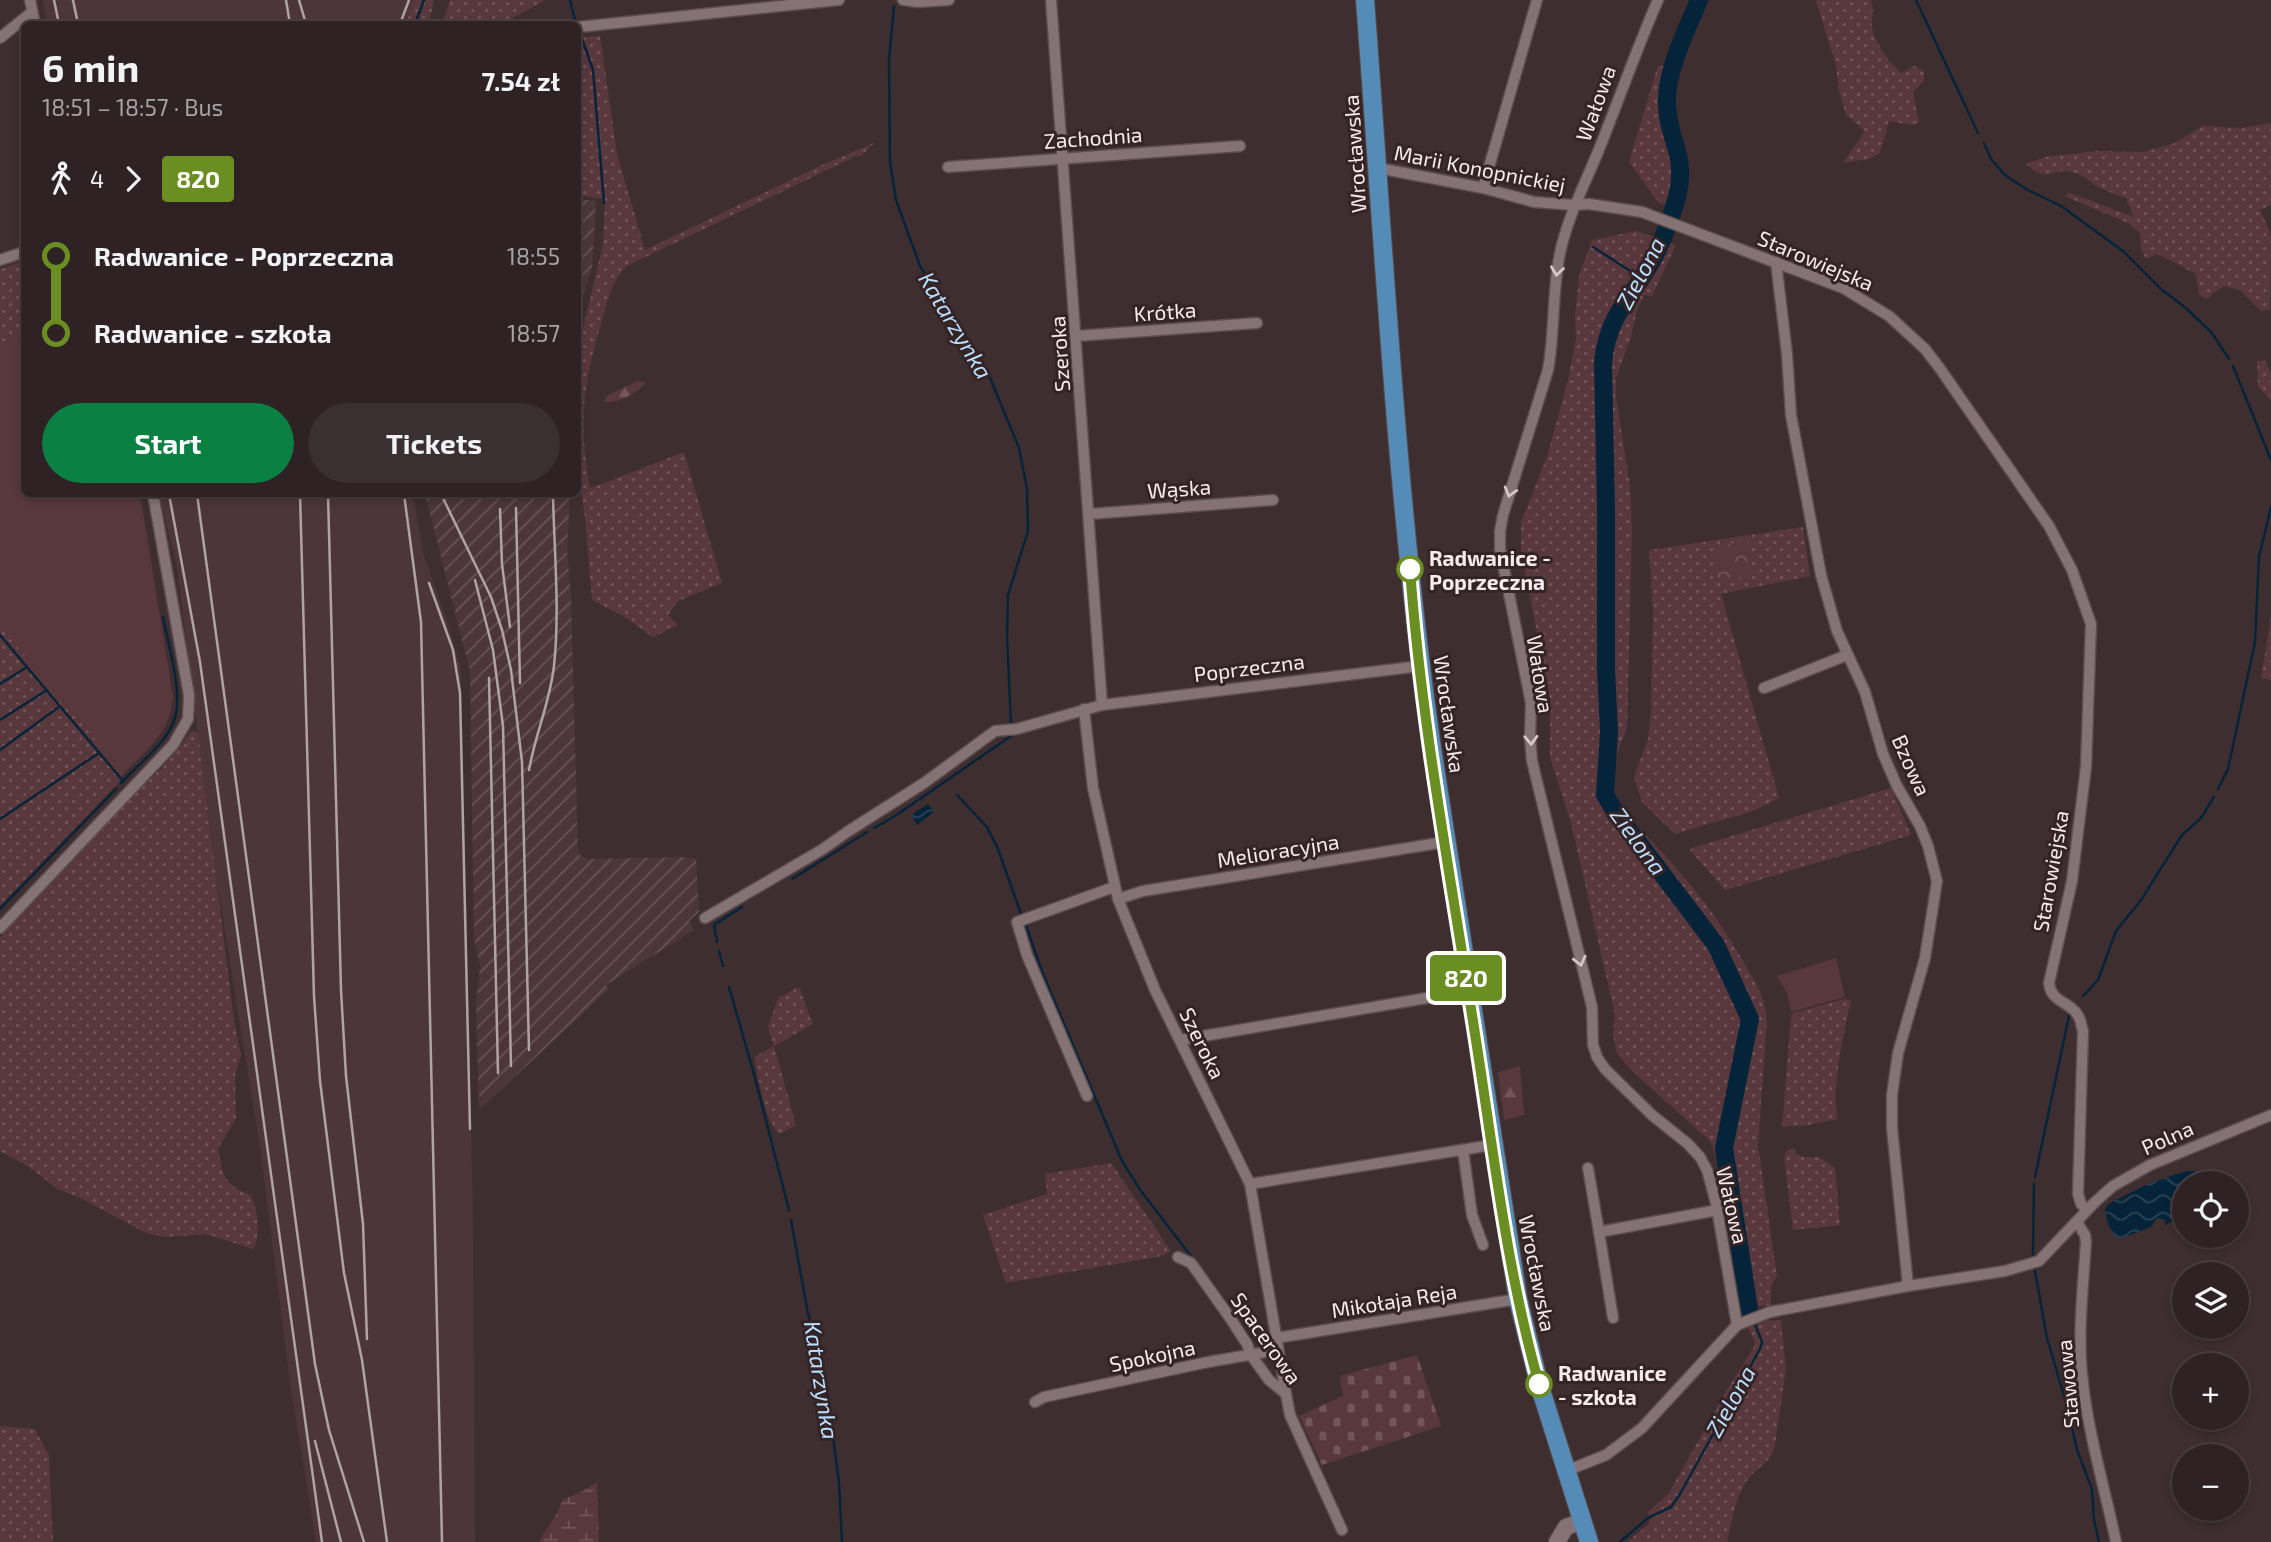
<!DOCTYPE html>
<meta charset="utf-8">
<style>
:root{--surface:#2e2224;--page:#3a2f31;--text:#f1f3f6;--muted:#a7a4a6;--line:#493f41;--accent:#0b8043}
body{margin:0;font-family:"Exo 2",sans-serif;background:var(--page);color:var(--text);height:100vh;display:flex;flex-direction:column;font-size:26px;white-space:nowrap}
*{box-sizing:border-box;margin:0}
p{font-size:23px;color:var(--muted)}
.icon{flex:none;width:38px;height:38px;fill:none;stroke:currentColor;stroke-width:2;stroke-linecap:round;stroke-linejoin:round}
.map{position:relative;flex:1;overflow:hidden}
.side{position:absolute;left:21px;top:21px;width:560px;height:476px;display:flex;flex-direction:column;background:var(--surface);border-radius:10px;box-shadow:0 4px 10px #0003,0 0 0 2px var(--line)}
.side>*{flex:none}
.badge{padding:0 14px;border-radius:5px;font-size:24px;line-height:46px}
.buttons{position:absolute;left:2172px;top:1171px;display:grid;gap:14px}
.buttons a{display:grid;place-items:center;width:77px;height:77px;border-radius:50%;background:var(--surface);box-shadow:0 4px 10px #0003,0 0 0 2px var(--line);font-size:35px}
.map>.badge{position:absolute;translate:-50% -50%;box-shadow:0 0 0 4px #fff}
.legs{display:flex;align-items:center;gap:10px;height:77px;padding:0 21px;font-size:23px}
.legs p{margin-inline-start:auto}
.overview{display:flex;align-items:center;justify-content:space-between;height:119px;padding:0 21px}
h1{font-size:38px;font-weight:700;line-height:52px}
.primary-button{display:flex;gap:14px;margin-top:auto;padding:14px 21px}
.primary-button a{flex:1;height:80px;border-radius:42px;background:var(--accent);color:#fff;font-size:28px;font-weight:700;line-height:80px;text-align:center}
.primary-button a+a{background:var(--page);color:var(--text)}
ul{padding:0 21px;list-style:none}
li{display:flex;align-items:center;gap:24px;height:77px;font-size:26px}
li i{display:grid;place-items:center;width:10px;height:100%;margin:0 9px;background:currentColor}
li i::after{content:'';width:18px;height:18px;margin:-9px;border:5px solid;border-radius:50%;background:var(--surface)}
li p{margin-inline-start:auto}
li:first-child i{background:linear-gradient(#0000 50%,currentColor 0)}
li:last-child i{background:linear-gradient(currentColor 50%,#0000 0)}
.map>svg:first-child{display:block}
.built{fill:#4d3639}
.industrial{fill:url(#industrial-furrows)}
.grass{fill:url(#grass-dots)}
.forest{fill:url(#forest-firs)}
.wetland{fill:url(#wetland-marsh)}
.cemetery{fill:url(#cemetery-stones)}
.park{fill:url(#park-crowns)}
.garden{fill:#59383d}
.water{fill:url(#water-waves)}
.lines{fill:none;stroke-linecap:round;stroke-linejoin:round}
.stream{stroke:#062439;stroke-width:2.5}
.river{stroke:#062439;stroke-width:18}
.street-casing{stroke:#5b4d4f;stroke-width:13}
.secondary-casing{stroke:#5b4d4f;stroke-width:18}
.primary-casing{stroke:#5b4d4f;stroke-width:20}
.street{stroke:#857274;stroke-width:10}
.secondary{stroke:#857274;stroke-width:16}
.primary{stroke:#548bb7;stroke-width:18}
.rail{stroke:#b0a3a5;stroke-width:2.5}
.oneway{stroke:#d4c7c9}
.line-1-casing{stroke:#fff;stroke-width:16}
.line-1{stroke:#6b8e23;stroke-width:10}
.stop-1-dot{fill:#fff;stroke:#6b8e23;stroke-width:3.5}
.labels{text-anchor:middle;dominant-baseline:central;stroke-width:6;stroke-linejoin:round;paint-order:stroke}
.street-label{font-size:21px;fill:#f6ebed;stroke:#342426}
.stop-label{font-size:21px;font-weight:bold;fill:#f6ebed;stroke:#342426;text-anchor:start}
.water-label{font-size:23px;font-style:italic;fill:#bbdfff;stroke:#342426}
</style>
<div class="map">
<svg width="2271" height="1542" viewBox="0 0 2271 1542">
<defs>
<pattern id="industrial-furrows" width="10" height="10" patternUnits="userSpaceOnUse" patternTransform="scale(1.75)"><rect width="10" height="10" fill="#4d3639"/><path d="M-1 1l2-2M0 10L10 0M9 11l2-2" fill="none" stroke="#675356"/></pattern>
<pattern id="grass-dots" width="8" height="8" patternUnits="userSpaceOnUse" patternTransform="scale(1.75)"><rect width="8" height="8" fill="#59383d"/><path d="M2 2h.1M6 6h.1" fill="none" stroke="#715559" stroke-width="1.8" stroke-linecap="round"/></pattern>
<pattern id="forest-firs" width="22" height="20" patternUnits="userSpaceOnUse" patternTransform="scale(1.75)"><rect width="22" height="20" fill="#59383d"/><path d="M5 1l3.5 6h-7zM16 11l3.5 6h-7z" fill="#715559"/></pattern>
<pattern id="wetland-marsh" width="20" height="14" patternUnits="userSpaceOnUse" patternTransform="scale(1.75)"><rect width="20" height="14" fill="#59383d"/><path d="M1 5h8M5 5V1M11 12h8M15 12V8" fill="none" stroke="#715559"/></pattern>
<pattern id="cemetery-stones" width="16" height="16" patternUnits="userSpaceOnUse" patternTransform="scale(1.75)"><rect width="16" height="16" fill="#59383d"/><path d="M2 7V4a2 2 0 0 1 4 0v3zM10 15v-3a2 2 0 0 1 4 0v3z" fill="#715559"/></pattern>
<pattern id="park-crowns" width="20" height="18" patternUnits="userSpaceOnUse" patternTransform="scale(1.75)"><rect width="20" height="18" fill="#59383d"/><path d="M2 6a3 3 0 1 1 6 0M12 15a3 3 0 1 1 6 0" fill="none" stroke="#715559"/></pattern>
<pattern id="water-waves" width="16" height="10" patternUnits="userSpaceOnUse" patternTransform="scale(1.75)"><rect width="16" height="10" fill="#062439"/><path d="M0 5q4-4 8 0t8 0" fill="none" stroke="#2b4456"/></pattern>
</defs>
<rect width="100%" height="100%" fill="#3e2e30"/>
<g class="built">
<polygon points="43,0 414,0 405,24 47,24"/>
<polygon points="159,494 413,494 423,552 448,624 461,669 473,1220 475,1542 316,1542 291,1390 260,1147 215,870 177,567"/>
</g>
<g class="industrial">
<polygon points="578,199 596,201 592,269 578,308"/>
<polygon points="425,494 570,494 567,552 571,596 578,854 587,859 685,857 696,859 699,912 689,921 694,930 606,985 608,990 479,1110 476,1002 480,966 474,938 470,671"/>
</g>
<g class="grass">
<polygon points="414,0 434,0 429,24 405,24"/>
<polygon points="450,0 545,0 502,24 442,24"/>
<path d="M1816,0H1871C1874,10 1872,14 1872,23C1871,38 1890,65 1902,73L1914,66L1924,71V81L1913,92L1919,123L1912,125L1889,121L1880,153L1869,159L1843,163L1865,131L1846,115L1839,91L1836,66Z"/>
<path d="M600,36L617,154L645,250L822,165L874,143L861,156H856L627,266C611,280 607,304 601,324C583,383 579,422 589,483L591,488L684,452L722,583L678,601L668,615L678,625L653,637L623,616L592,600L585,517L578,467V349L603,245L605,199L578,195V38Z"/>
<path d="M1658,65L1668,68C1665,82 1661,96 1662,111C1666,136 1684,166 1675,191C1673,197 1669,200 1667,205L1659,203L1629,162Z"/>
<path d="M2271,123V205L2260,210L2271,234L2270,309L2261,311L2240,290L2223,286L2206,299L2199,294L2196,274L2158,254L2146,259L2141,249L2140,233L2128,223L2064,196L2070,193L2134,217L2126,198C2118,195 2108,192 2100,188C2091,183 2083,174 2072,172C2051,167 2049,185 2026,164L2046,157L2098,151L2143,152L2175,143L2202,126L2241,128Z"/>
<path d="M1637,231L1676,245L1652,296L1644,295L1637,310L1631,337L1616,378V397L1630,486L1632,530L1627,728L1613,764L1611,777L1613,795L1621,810C1670,859 1708,900 1743,961C1754,981 1765,995 1767,1019L1758,1145L1777,1276L1771,1286V1305L1742,1308L1717,1160L1710,1141L1632,1071L1617,1053L1613,1036L1615,1015L1611,997L1571,823L1550,758V698L1521,551V522L1547,457L1568,380L1576,339L1575,316L1579,276L1592,240Z"/>
<polygon points="24,261 24,335 0,348 0,269"/>
<polygon points="2257,361 2265,361 2271,373 2271,401 2258,386"/>
<polygon points="1803,527 1810,576 1721,594 1779,798 1753,811 1675,834 1642,802 1634,777 1648,739 1651,714 1653,613 1649,550"/>
<polygon points="2271,616 2271,680 2261,678"/>
<polygon points="0,626 124,773 121,780 0,905"/>
<path d="M193,730L198,734L234,1021L241,1056L235,1075L236,1119L218,1148C223,1175 223,1185 251,1195C257,1212 262,1232 253,1249L206,1234L167,1237L146,1233L82,1199L56,1188L29,1167L0,1151V937L116,811L163,767Z"/>
<polygon points="1891,788 1911,835 1725,890 1689,849"/>
<path d="M799,987L813,1024L774,1046L796,1125L779,1134C764,1119 759,1078 754,1057L774,1046L768,1027L778,998Z"/>
<path d="M1844,999L1851,1000C1843,1038 1832,1080 1837,1119L1809,1125L1782,1127L1791,1016L1793,1013Z"/>
<polygon points="1794,1148 1795,1153 1803,1157 1819,1157 1835,1168 1840,1225 1793,1230 1784,1157 1787,1150"/>
<polygon points="1111,1163 1171,1251 1162,1256 1006,1283 983,1215 1047,1194 1045,1174"/>
<path d="M1781,1320L1786,1369L1775,1445C1769,1466 1760,1464 1748,1479C1735,1497 1732,1521 1727,1542H1627L1650,1523L1648,1512L1669,1493L1723,1396L1754,1347V1340L1748,1328L1759,1321Z"/>
<polygon points="0,1426 35,1429 49,1456 53,1542 0,1542"/>
</g>
<g class="forest">
<path d="M638,381L646,383C634,395 620,403 603,402L608,395Z"/>
<polygon points="1520,1066 1524,1115 1504,1120 1498,1072"/>
</g>
<polygon class="wetland" points="597,1482 599,1542 539,1542 557,1513 562,1500 583,1491"/>
<polygon class="cemetery" points="1417,1355 1441,1426 1322,1465 1299,1416 1343,1396 1340,1376"/>
<polygon class="park" points="1747,540 1753,575 1719,582 1713,547"/>
<g class="garden">
<path d="M24,335V494H140L173,696C170,734 149,747 124,773L0,626V348Z"/>
<polygon points="1836,958 1845,997 1791,1012 1787,993 1777,976"/>
</g>
<g class="water">
<polygon points="928,804 934,812 917,825 911,815"/>
<path d="M2186,1171H2195L2200,1176L2201,1183H2184V1216L2165,1225V1220L2157,1218L2151,1227L2122,1238H2117C2109,1229 2106,1220 2105,1208L2110,1203L2150,1183Z"/>
</g>
<g class="lines">
<g class="stream">
<polyline points="570,0 575,20"/>
<polyline points="1916,0 1978,133"/>
<polyline points="894,6 889,59 890,162 896,200 920,266 986,368 1019,448 1027,489 1028,531 1008,595 1007,635 1011,724"/>
<polyline points="415,24 424,0"/>
<polyline points="581,36 593,70 604,203"/>
<polyline points="1984,143 1991,159 2005,175 2026,189 2061,206 2123,251 2161,289 2187,309 2212,333 2229,359"/>
<polyline points="1593,247 1641,278"/>
<polyline points="2233,366 2271,460"/>
<polyline points="0,635 123,781"/>
<polyline points="0,684 27,667"/>
<polyline points="0,720 47,690"/>
<polyline points="0,750 59,707"/>
<path d="M121,783C138,764 165,745 174,721C184,695 168,644 163,617"/>
<polyline points="2218,789 2228,769 2255,642 2259,557 2271,507"/>
<polyline points="957,795 987,827 998,849 1021,914"/>
<polyline points="0,819 99,753"/>
<polyline points="874,828 895,816 1011,736"/>
<polyline points="792,879 867,832"/>
<polyline points="0,909 116,789"/>
<polyline points="1026,926 1043,974 1122,1161 1141,1191 1194,1260"/>
<polyline points="717,942 714,925 742,907"/>
<polyline points="719,951 723,966"/>
<polyline points="729,987 754,1074 789,1210"/>
<polyline points="2083,996 2098,980 2116,931 2141,900 2182,835 2201,818 2214,797"/>
<polyline points="2035,1177 2069,1016"/>
<polyline points="791,1220 808,1314 820,1348 826,1386 839,1482 842,1542"/>
<polyline points="2033,1255 2034,1184"/>
<polyline points="2035,1271 2047,1338 2067,1406 2077,1450 2092,1489 2094,1520 2099,1542"/>
<polyline points="1209,1279 1217,1291"/>
<polyline points="1241,1325 1253,1343"/>
<polyline points="1620,1542 1648,1518 1671,1507 1680,1494 1760,1349 1762,1342 1754,1322"/>
</g>
<path class="river" d="M1699,0C1687,29 1666,71 1667,102C1667,140 1688,153 1677,197C1670,222 1660,249 1646,271C1625,305 1608,318 1603,362L1606,509V669L1609,732L1605,795L1615,812L1716,945L1750,1019L1724,1148L1749,1309"/>
<g class="street-casing">
<g id="street">
<polyline points="30,0 35,24"/>
<polyline points="903,0 918,2 949,0"/>
<polyline points="1051,0 1102,705"/>
<path d="M1658,0C1639,43 1624,86 1607,129C1592,171 1569,210 1560,253C1552,292 1555,331 1548,370L1503,515L1500,531V549L1531,703L1530,737L1532,761L1592,1007L1593,1045L1597,1057L1605,1069L1652,1115L1688,1144L1700,1157L1707,1170L1716,1203L1737,1325"/>
<polyline points="578,27 839,0"/>
<polyline points="0,38 32,12"/>
<polyline points="948,167 1240,146"/>
<path d="M1378,168L1483,188L1534,202L1574,205L1589,204L1642,212L1843,288L1889,316L1925,349L1941,370L2049,526L2072,570L2091,624L2086,767L2072,881L2049,983C2051,1002 2068,1001 2077,1014C2081,1019 2081,1025 2083,1031L2078,1194L2081,1204L2087,1210"/>
<polyline points="1483,188 1537,0"/>
<polyline points="0,260 24,252"/>
<polyline points="1776,262 1787,354 1791,415 1821,575 1837,631 1865,692 1883,754 1897,786 1920,826 1928,846 1937,881 1925,958 1898,1053 1892,1095 1892,1128 1908,1286"/>
<polyline points="1076,336 1257,323"/>
<polyline points="1089,514 1273,500"/>
<polyline points="1764,688 1847,655"/>
<polyline points="1084,709 1093,788 1118,899 1155,990 1250,1184 1286,1394"/>
<polyline points="1118,899 1143,891 1445,842"/>
<polyline points="705,918 823,849 847,832 924,783 995,731 1017,729 1102,705 1420,666"/>
<polyline points="0,928 173,745 188,719 189,695 153,494"/>
<polyline points="1180,1040 1468,991"/>
<polyline points="1087,1096 1027,955 1017,922 1114,887"/>
<polyline points="1463,1150 1472,1215 1483,1245"/>
<polyline points="1588,1168 1599,1232 1718,1210"/>
<polyline points="1250,1184 1492,1145"/>
<path d="M2077,1222L2085,1235L2086,1242C2083,1289 2077,1337 2083,1383C2089,1437 2105,1489 2116,1542"/>
<polyline points="1599,1232 1613,1318"/>
<polyline points="1178,1257 1191,1263 1228,1315 1247,1344 1251,1355 1269,1380 1286,1394 1290,1415 1342,1530"/>
<polyline points="1276,1338 1518,1299"/>
<polyline points="1035,1402 1044,1397 1208,1362 1278,1350"/>
<polyline points="1566,1471 1606,1455 1642,1428 1737,1325 1770,1312 1908,1286 2005,1271 2039,1261 2095,1202 2113,1186 2150,1165 2271,1115"/>
</g>
</g>
<g class="secondary-casing">
<polyline id="secondary" points="1557,1542 1566,1527 1583,1521"/>
</g>
<g class="primary-casing">
<path id="primary" d="M1365,0C1384,247 1396,497 1431,742L1518,1299L1539,1384L1589,1542"/>
</g>
<use href="#street" class="street"/>
<use href="#secondary" class="secondary"/>
<use href="#primary" class="primary"/>
<g class="rail">
<polyline points="54,0 59,24"/>
<polyline points="73,0 78,24"/>
<polyline points="286,0 290,24"/>
<polyline points="299,0 306,24"/>
<polyline points="400,24 409,0"/>
<polyline points="169,494 200,662 322,1542"/>
<polyline points="197,494 315,1364 329,1430 364,1542"/>
<polyline points="300,494 314,996 320,1081 344,1273 362,1360 387,1542"/>
<polyline points="328,494 341,990 346,1076 363,1224 367,1339"/>
<polyline points="404,494 421,622 442,1542"/>
<polyline points="441,494 491,597 502,630 511,670 522,762 529,1050"/>
<polyline points="516,508 520,683"/>
<polyline points="500,509 502,564 510,627"/>
<polyline points="475,580 493,650 503,726 511,1066"/>
<polyline points="429,583 453,650 460,693 470,1129"/>
<polyline points="489,678 498,1073"/>
<path d="M529,770C535,735 550,702 554,666C560,610 554,549 553,494"/>
<polyline points="315,1441 341,1542"/>
</g>
</g>
<defs><path id="oneway-chevron" d="M-2-3.5L2.5 0L-2 3.5" fill="none" stroke-width="1.6" stroke-linecap="round" stroke-linejoin="round" transform="scale(1.75)"/></defs>
<g class="oneway">
<use href="#oneway-chevron" transform="translate(1557 271) rotate(98)"/>
<use href="#oneway-chevron" transform="translate(1510 492) rotate(107)"/>
<use href="#oneway-chevron" transform="translate(1531 740) rotate(88)"/>
<use href="#oneway-chevron" transform="translate(1580 961) rotate(76)"/>
</g>
<g class="lines">
<g class="line-1-casing">
<path id="line-1" d="M1410,569C1421,719 1449,867 1472,1015C1492,1138 1505,1264 1539,1384"/>
</g>
<use href="#line-1" class="line-1"/>
</g>
<g class="stop-1-dot">
<circle cx="1410" cy="569" r="12"/>
<circle cx="1539" cy="1384" r="12"/>
</g>
<g class="labels">
<g class="street-label">
<text transform="translate(1595 103) rotate(-70)">Wałowa</text>
<text transform="translate(1093 137) rotate(-4)">Zachodnia</text>
<text transform="translate(1354 154) rotate(-94)">Wrocławska</text>
<text transform="translate(1480 168) rotate(11)">Marii Konopnickiej</text>
<text transform="translate(1816 260) rotate(23)">Starowiejska</text>
<text transform="translate(1165 311) rotate(-4)">Krótka</text>
<text transform="translate(1059 354) rotate(-94)">Szeroka</text>
<text transform="translate(1179 488) rotate(-4)">Wąska</text>
<text transform="translate(1249 667) rotate(-7)">Poprzeczna</text>
<text transform="translate(1541 674) rotate(81)">Wałowa</text>
<text transform="translate(1450 714) rotate(82)">Wrocławska</text>
<text transform="translate(1912 765) rotate(66)">Bzowa</text>
<text transform="translate(1278 850) rotate(-9)">Melioracyjna</text>
<text transform="translate(2050 871) rotate(-80)">Starowiejska</text>
<text transform="translate(1203 1043) rotate(64)">Szeroka</text>
<text transform="translate(2167 1137) rotate(-24)">Polna</text>
<text transform="translate(1733 1205) rotate(77)">Wałowa</text>
<text transform="translate(1538 1273) rotate(79)">Wrocławska</text>
<text transform="translate(1394 1300) rotate(-9)">Mikołaja Reja</text>
<text transform="translate(1267 1338) rotate(55)">Spacerowa</text>
<text transform="translate(1152 1355) rotate(-12)">Spokojna</text>
<text transform="translate(2067 1384) rotate(-95)">Stawowa</text>
</g>
<g class="stop-label">
<text x="1429" y="557">Radwanice -<tspan x="1429" dy="24">Poprzeczna</tspan></text>
<text x="1558" y="1372">Radwanice<tspan x="1558" dy="24">- szkoła</tspan></text>
</g>
<g class="water-label">
<text transform="translate(1640 273) rotate(-62)">Zielona</text>
<text transform="translate(956 325) rotate(59)">Katarzynka</text>
<text transform="translate(1639 841) rotate(54)">Zielona</text>
<text transform="translate(822 1380) rotate(81)">Katarzynka</text>
<text transform="translate(1730 1401) rotate(-61)">Zielona</text>
</g>
</g>
</svg>
<div class="buttons">
<a><svg class="icon" aria-label="locate" viewBox="0 0 24 24"><circle cx="12" cy="12" r="6"/><path d="M12 2v4M12 18v4M2 12h4M18 12h4"/></svg></a>
<a><svg class="icon" aria-label="layers" viewBox="0 0 24 24"><path d="M12 4l9 5-9 5-9-5zM3 14l9 5 9-5"/></svg></a>
<a>+</a>
<a>−</a>
</div>
<b class="badge" style="left:1466px;top:978px;background:#6b8e23;color:#fff">820</b>
<section class="side">
<div class="overview"><div><h1>6 min</h1><p>18:51 – 18:57 · Bus</p></div><b>7.54 zł</b></div>
<div class="legs"><svg class="icon" aria-label="walk" viewBox="0 0 24 24"><circle cx="13" cy="4" r="2"/><path d="M13 8l-2 6 4 7M11 14l-3 7M7 12l3-4h3l4 4"/></svg>4<svg class="icon" aria-label="forward" viewBox="0 0 24 24"><path d="M9 5l7 7-7 7"/></svg><b class="badge" style="background:#6b8e23;color:#fff">820</b></div>
<ul>
<li><i style="color:#6b8e23"></i><b>Radwanice - Poprzeczna</b><p>18:55</p></li>
<li><i style="color:#6b8e23"></i><b>Radwanice - szkoła</b><p>18:57</p></li>
</ul>
<div class="primary-button"><a>Start</a><a>Tickets</a></div>
</section>
</div>
